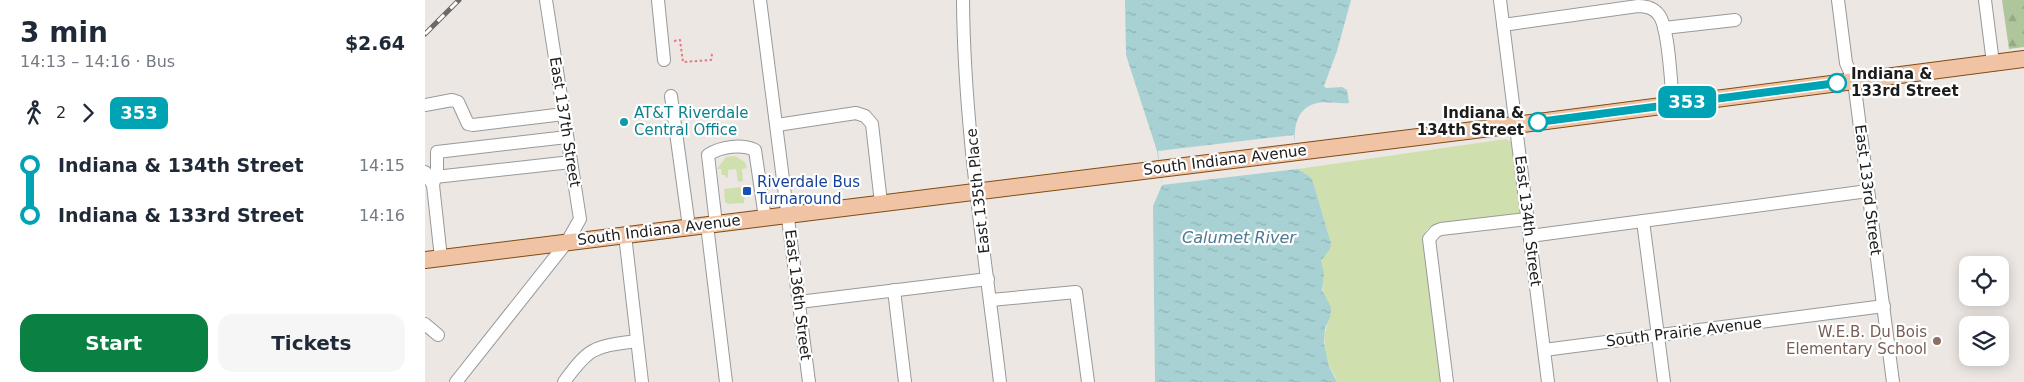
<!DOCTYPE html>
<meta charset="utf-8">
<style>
:root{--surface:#fff;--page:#f6f6f7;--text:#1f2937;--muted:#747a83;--accent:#0b8043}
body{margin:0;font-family:"DejaVu Sans",sans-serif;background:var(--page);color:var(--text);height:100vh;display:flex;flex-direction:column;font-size:19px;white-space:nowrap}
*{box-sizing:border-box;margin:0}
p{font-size:16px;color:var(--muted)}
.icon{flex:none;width:28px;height:28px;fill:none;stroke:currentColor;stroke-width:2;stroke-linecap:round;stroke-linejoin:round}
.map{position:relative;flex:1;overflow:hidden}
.sheet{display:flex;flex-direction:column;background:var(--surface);width:425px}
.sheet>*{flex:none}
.badge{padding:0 10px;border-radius:8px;font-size:18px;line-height:32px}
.controls{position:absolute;left:1534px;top:256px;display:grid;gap:10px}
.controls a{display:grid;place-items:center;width:50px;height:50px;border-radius:10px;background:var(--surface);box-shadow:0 2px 12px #0003;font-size:25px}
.map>.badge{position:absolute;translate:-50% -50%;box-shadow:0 0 0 2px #fff}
.legs{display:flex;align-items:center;gap:8px;height:55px;padding:0 20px;font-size:16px}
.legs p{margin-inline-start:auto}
.summary{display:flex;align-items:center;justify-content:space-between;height:85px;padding:0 20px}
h1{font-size:28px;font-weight:600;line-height:38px}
.button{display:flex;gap:10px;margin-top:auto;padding:10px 20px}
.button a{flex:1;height:58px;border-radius:15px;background:var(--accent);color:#fff;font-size:20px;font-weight:600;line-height:58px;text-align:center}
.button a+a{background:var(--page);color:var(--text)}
ul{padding:0 20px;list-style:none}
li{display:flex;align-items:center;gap:18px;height:50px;font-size:19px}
li i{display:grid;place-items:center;width:8px;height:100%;margin:0 6px;background:currentColor}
li i::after{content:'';width:12px;height:12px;margin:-6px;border:4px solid;border-radius:50%;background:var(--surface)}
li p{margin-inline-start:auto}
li:first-child i{background:linear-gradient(#0000 50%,currentColor 0)}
li:last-child i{background:linear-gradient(currentColor 50%,#0000 0)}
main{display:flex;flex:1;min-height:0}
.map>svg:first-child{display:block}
.grass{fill:#cfe0ae}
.forest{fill:url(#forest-firs)}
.water{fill:url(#water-ripples)}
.pier{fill:#ece7e3}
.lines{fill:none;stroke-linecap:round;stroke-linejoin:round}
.minor-casing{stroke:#999;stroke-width:14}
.major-casing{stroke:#814b12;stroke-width:18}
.path{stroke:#e7787e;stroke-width:2;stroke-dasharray:2.5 2.5;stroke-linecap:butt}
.minor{stroke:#fff;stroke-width:12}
.major{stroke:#efc3a4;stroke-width:16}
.rail-casing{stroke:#6a6a6a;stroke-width:5}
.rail{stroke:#fff;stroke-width:3;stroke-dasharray:9;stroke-linecap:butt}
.line-1-casing{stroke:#fff;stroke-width:11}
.line-1{stroke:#00a3b4;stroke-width:8}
.stop-1-dot{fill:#fff;stroke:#00a3b4;stroke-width:2.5}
.culture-dot{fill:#0f9aa8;stroke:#fff;stroke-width:2}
.transit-dot{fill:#1a4fb4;stroke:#fff;stroke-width:2}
.education-dot{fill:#8d6e63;stroke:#fff;stroke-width:2}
.labels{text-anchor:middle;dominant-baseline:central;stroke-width:4.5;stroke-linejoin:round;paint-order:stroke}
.stop-label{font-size:15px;font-weight:bold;fill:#1c1c1c;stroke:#fff;text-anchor:start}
.culture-label{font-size:15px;fill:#0d838f;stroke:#fff;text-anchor:start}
.street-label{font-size:15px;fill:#1c1c1c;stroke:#fff}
.transit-label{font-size:15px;fill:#164399;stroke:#fff;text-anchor:start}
.education-label{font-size:15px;fill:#785e54;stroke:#fff;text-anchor:end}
.water-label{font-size:16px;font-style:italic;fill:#4e7991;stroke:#fff}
</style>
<main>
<section class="sheet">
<div class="summary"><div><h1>3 min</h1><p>14:13 – 14:16 · Bus</p></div><b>$2.64</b></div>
<div class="legs"><svg class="icon" aria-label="walk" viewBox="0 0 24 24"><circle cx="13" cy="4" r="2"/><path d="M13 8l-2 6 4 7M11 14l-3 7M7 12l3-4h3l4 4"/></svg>2<svg class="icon" aria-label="forward" viewBox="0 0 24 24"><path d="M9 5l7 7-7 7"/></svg><b class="badge" style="background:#00a3b4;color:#fff">353</b></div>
<ul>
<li><i style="color:#00a3b4"></i><b>Indiana &amp; 134th Street</b><p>14:15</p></li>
<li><i style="color:#00a3b4"></i><b>Indiana &amp; 133rd Street</b><p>14:16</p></li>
</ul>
<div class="button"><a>Start</a><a>Tickets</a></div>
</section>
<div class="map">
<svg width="1599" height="382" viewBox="0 0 1599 382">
<defs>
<pattern id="forest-firs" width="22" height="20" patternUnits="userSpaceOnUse" patternTransform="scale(1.25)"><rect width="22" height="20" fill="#afc69c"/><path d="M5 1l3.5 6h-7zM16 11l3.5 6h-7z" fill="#96aa86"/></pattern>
<pattern id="water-ripples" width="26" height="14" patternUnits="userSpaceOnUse" patternTransform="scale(1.25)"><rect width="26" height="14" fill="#a8d1d4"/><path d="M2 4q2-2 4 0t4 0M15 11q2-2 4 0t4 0" fill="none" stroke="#90b3b5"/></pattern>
</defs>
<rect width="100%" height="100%" fill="#ece7e3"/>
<g class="grass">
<path d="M1081,139L1087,142L1097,214L1007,225L1001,230L999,237L1018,382H912C911,375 906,371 904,364C899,348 897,333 905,318C901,303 892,273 897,259C899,252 904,250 906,242C902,232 889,181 886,178C882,174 877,172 873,169Z"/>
<polygon points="310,156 320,162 322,168 317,169 318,181 313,182 311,169 303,170 303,177 301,178 300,175 297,175 296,169 292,169 301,157"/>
<polygon points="316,187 316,193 320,193 319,203 303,204 300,202 299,189"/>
</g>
<polygon class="forest" points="1577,0 1599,0 1599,47 1584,49"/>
<path class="water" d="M700,0H926L912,51L899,86L901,88L917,87L922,90L924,103C914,104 902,101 892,103C862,110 870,147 873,169C877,172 882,174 886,178C889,181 902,232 906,242L905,249L896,261L899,273L897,290L906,307L905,318L900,328L899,343L904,366L912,382H730L728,206L737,185L732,151L701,55Z"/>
<polygon class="pier" points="869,135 873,169 737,185 733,151"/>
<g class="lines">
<g class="minor-casing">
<g id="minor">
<polyline points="233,0 239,60"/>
<polyline points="335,0 384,382"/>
<path d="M538,0C539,128 560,255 575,382"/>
<polyline points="1075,0 1123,382"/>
<polyline points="1413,0 1421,63 1429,81 1468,382"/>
<polyline points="1560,0 1568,63"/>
<path d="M1078,25L1213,6C1221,6 1229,8 1234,15C1244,28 1246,85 1248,104"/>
<polyline points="1239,28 1310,20"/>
<polyline points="246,96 264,227"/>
<polyline points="0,105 27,100 33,102 43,124 48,125 139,114"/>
<polyline points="352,125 431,113 440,116 447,124 456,203"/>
<polyline points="0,172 8,185"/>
<polyline points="10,177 146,162"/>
<polyline points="1218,221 1239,382"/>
<path d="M291,224L283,155C296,146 317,144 330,150L340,218"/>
<polyline points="282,225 301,382"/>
<polyline points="200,235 217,382"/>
<polyline points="1105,236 1443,191"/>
<polyline points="16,258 8,185 12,169 12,152 142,137"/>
<polyline points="469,290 480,382"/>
<polyline points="566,300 651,292 663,382"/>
<polyline points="374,302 563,279"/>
<polyline points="0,324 13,335"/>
<polyline points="1119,350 1459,306"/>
<polyline points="31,382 142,242 155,219 121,0"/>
<path d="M139,382C165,346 169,347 212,341"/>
<polyline points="1022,382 1004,239 1011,231 1016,229 1102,219"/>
</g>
</g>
<g class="major-casing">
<polyline id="major" points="0,260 1090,125 1599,59"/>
</g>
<polyline class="path" points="249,41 255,40 258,62 286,60 287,54"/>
<use href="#minor" class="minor"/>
<use href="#major" class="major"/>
<g class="rail-casing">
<polyline id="rail" points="0,34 34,0"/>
</g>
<use href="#rail" class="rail"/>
</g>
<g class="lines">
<g class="line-1-casing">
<polyline id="line-1" points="1113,122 1412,83"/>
</g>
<use href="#line-1" class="line-1"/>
</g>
<g class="stop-1-dot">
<circle cx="1412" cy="83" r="9"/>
<circle cx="1113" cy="122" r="9"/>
</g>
<circle class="culture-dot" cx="199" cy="122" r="5"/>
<rect class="transit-dot" x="317" y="186" width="10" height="10" rx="2.5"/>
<circle class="education-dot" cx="1512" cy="341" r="5"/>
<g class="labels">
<g class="stop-label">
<text x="1426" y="74">Indiana &amp;<tspan x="1426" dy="17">133rd Street</tspan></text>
<text x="1099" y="113" text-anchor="end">Indiana &amp;<tspan x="1099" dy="17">134th Street</tspan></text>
</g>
<g class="culture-label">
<text x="209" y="113">AT&amp;T Riverdale<tspan x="209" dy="17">Central Office</tspan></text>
</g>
<g class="street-label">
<text transform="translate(140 122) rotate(81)">East 137th Street</text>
<text transform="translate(800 160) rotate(-7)">South Indiana Avenue</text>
<text transform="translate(1443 190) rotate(83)">East 133rd Street</text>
<text transform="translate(553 191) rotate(-96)">East 135th Place</text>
<text transform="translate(1103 221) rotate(83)">East 134th Street</text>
<text transform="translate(234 230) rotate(-7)">South Indiana Avenue</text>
<text transform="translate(373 295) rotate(83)">East 136th Street</text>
<text transform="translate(1259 332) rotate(-7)">South Prairie Avenue</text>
</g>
<g class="transit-label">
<text x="332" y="182">Riverdale Bus<tspan x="332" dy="17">Turnaround</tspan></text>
</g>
<g class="education-label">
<text x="1502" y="332">W.E.B. Du Bois<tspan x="1502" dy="17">Elementary School</tspan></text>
</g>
<g class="water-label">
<text x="814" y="237">Calumet River</text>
</g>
</g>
</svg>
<div class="controls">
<a><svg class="icon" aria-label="locate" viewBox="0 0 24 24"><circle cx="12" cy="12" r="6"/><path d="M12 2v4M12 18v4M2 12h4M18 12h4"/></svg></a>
<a><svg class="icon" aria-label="layers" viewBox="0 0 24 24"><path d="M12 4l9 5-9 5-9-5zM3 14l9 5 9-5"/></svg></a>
</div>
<b class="badge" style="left:1262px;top:102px;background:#00a3b4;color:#fff">353</b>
</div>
</main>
